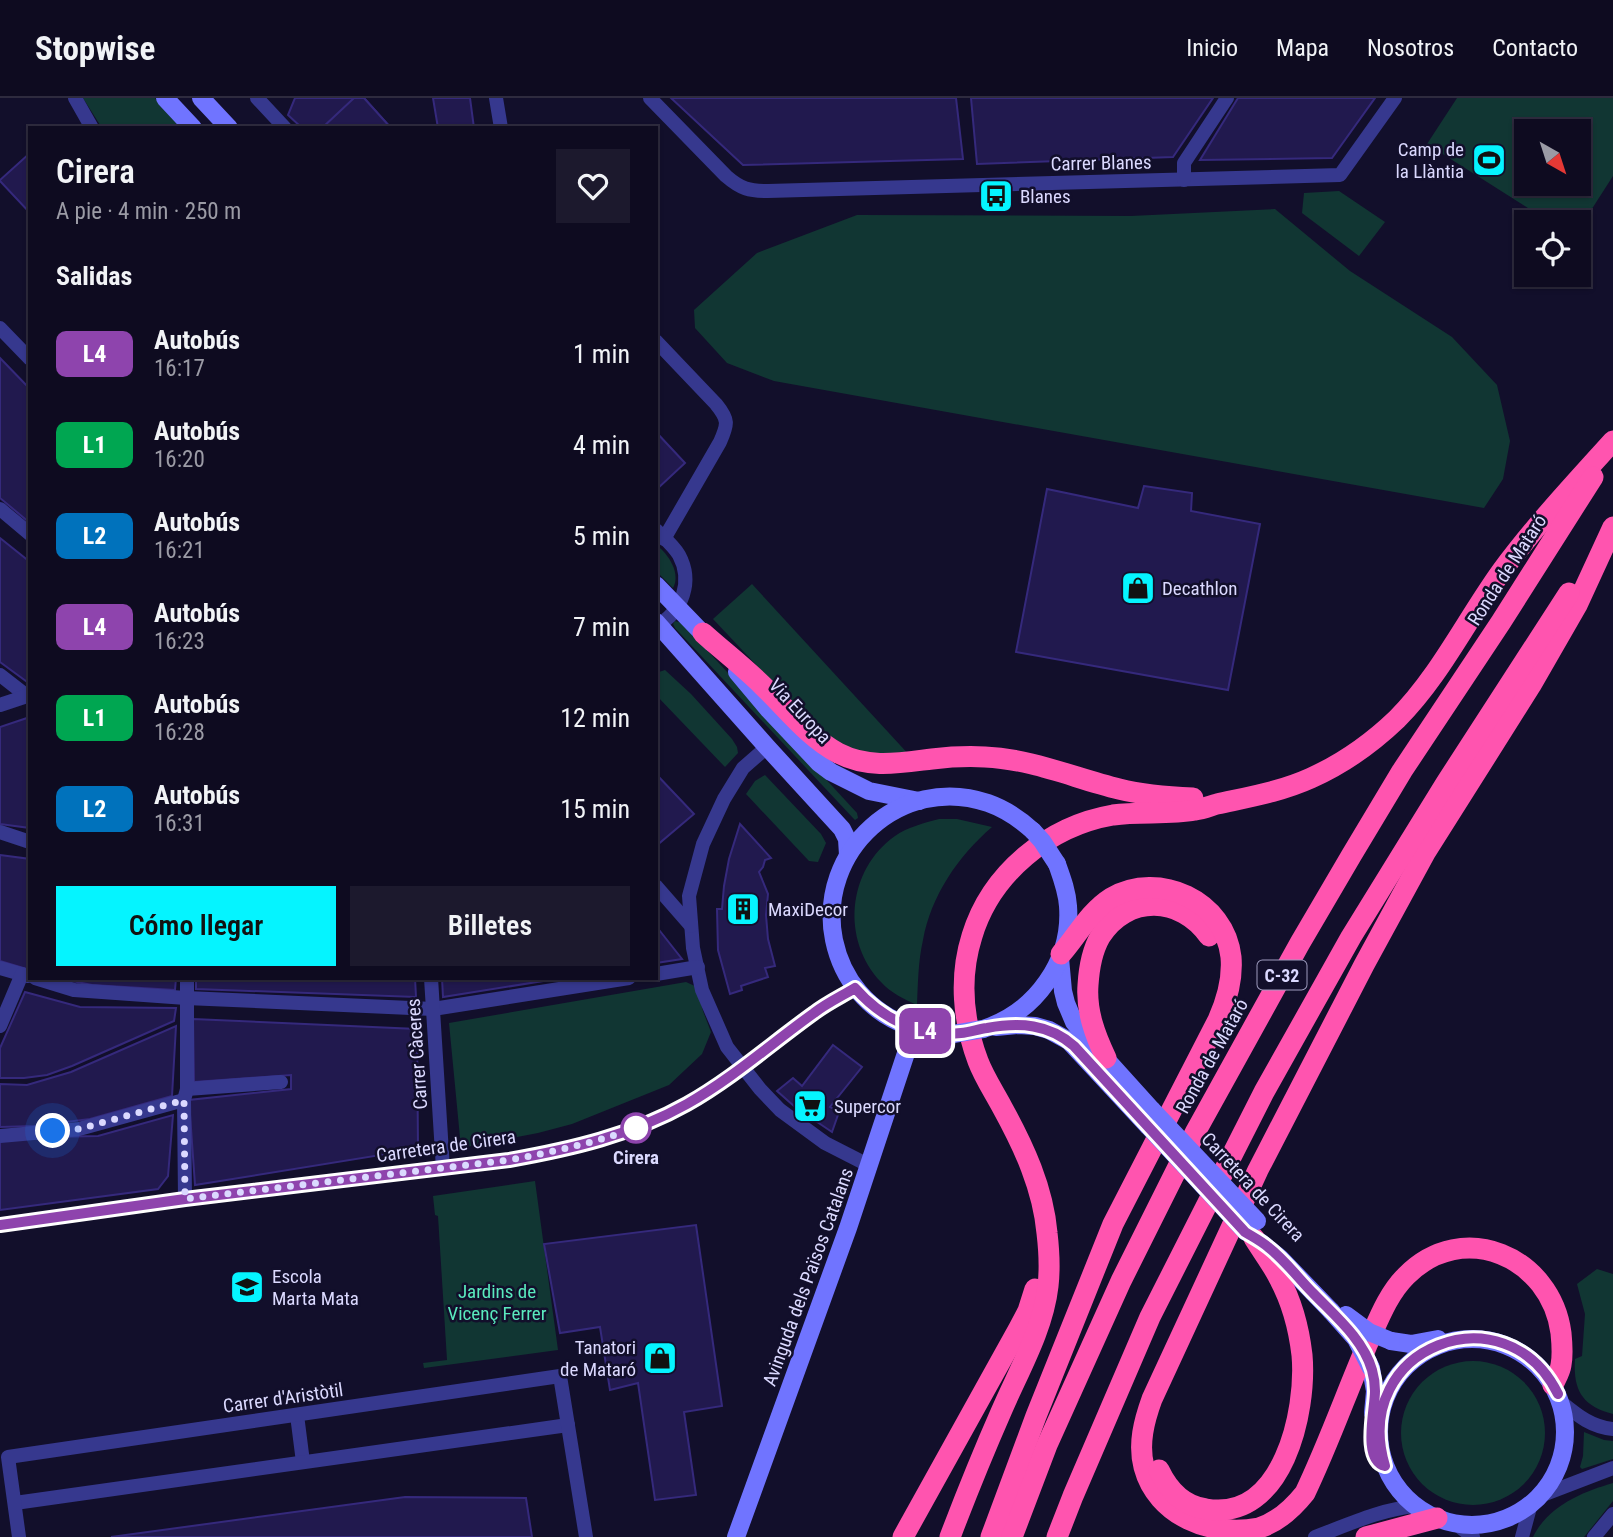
<!DOCTYPE html>
<html lang="es">
<meta charset="utf-8">
<style>
:root{--surface:#0e0b20;--page:#1c192d;--text:#f1f3f6;--muted:#9b9ba5;--line:#2e2b3e;--accent:#05f4ff}
body{margin:0;font-family:"Roboto Condensed",sans-serif;background:var(--page);color:var(--text);height:100vh;display:flex;flex-direction:column;font-size:26px;white-space:nowrap}
*{box-sizing:border-box;margin:0}
p{font-size:23px;color:var(--muted)}
.icon{flex:none;width:38px;height:38px;fill:none;stroke:currentColor;stroke-width:2;stroke-linecap:round;stroke-linejoin:round}
.map{position:relative;flex:1;overflow:hidden}
.sheet{position:absolute;left:28px;top:28px;width:630px;height:854px;display:flex;flex-direction:column;background:var(--surface);border-radius:0px;box-shadow:0 2px 5px #0004,0 0 0 2px var(--line)}
.sheet>*{flex:none}
.badge{padding:0 14px;border-radius:10px;font-size:24px;line-height:46px}
.needle{width:46px;rotate:141deg}
.fabs{position:absolute;left:1514px;top:21px;display:grid;gap:14px}
.fabs a{display:grid;place-items:center;width:77px;height:77px;border-radius:0px;background:var(--surface);box-shadow:0 2px 5px #0004,0 0 0 2px var(--line);font-size:35px}
.you{position:absolute;width:35px;height:35px;margin:-18px;border:5px solid #fff;border-radius:50%;background:#1a73e8;box-shadow:0 0 0 10px #1a73e833}
.map>.badge{position:absolute;translate:-50% -50%;box-shadow:0 0 0 4px #fff}
h2{padding:0 28px;font-size:26px;line-height:63px}
.round{display:grid;place-items:center;flex:none;width:74px;height:74px;border-radius:0px;background:var(--page)}
.summary{display:flex;align-items:center;justify-content:space-between;height:119px;padding:0 28px}
h1{font-size:33px;font-weight:600;line-height:52px}
.button{display:flex;gap:14px;margin-top:auto;padding:14px 28px}
.button a{flex:1;height:80px;border-radius:0px;background:var(--accent);color:#111;font-size:28px;font-weight:600;line-height:80px;text-align:center}
.button a+a{background:var(--page);color:var(--text)}
ul{padding:0;list-style:none}
li{display:flex;align-items:center;gap:21px;height:91px;padding:0 28px}
li div{flex:1}
li b{display:block;font-size:26px}
li em{font-style:normal}
li .badge{min-width:77px;font-weight:700;text-align:center}
header{display:flex;align-items:center;gap:42px;box-sizing:border-box;height:98px;padding:0 35px;background:var(--surface);border-bottom:2px solid var(--line)}
header strong{font-size:33px}
nav{display:flex;gap:38px;margin-inline-start:auto;font-size:24px}
.map>svg:first-child{display:block}
.green{fill:#113633;fill-rule:evenodd}
.building{fill:#21194e;stroke:#35297c;stroke-width:2}
.lines{fill:none;stroke-linecap:round;stroke-linejoin:round}
.street{stroke:#36388e;stroke-width:14}
.secondary{stroke:#7074ff;stroke-width:18}
.highway{stroke:#ff54af;stroke-width:21}
.secondary-bridge{stroke:#7074ff;stroke-width:18}
.line-casing{stroke:#fff;stroke-width:16}
.line{stroke:#8e44ad;stroke-width:10}
.walk{stroke:#dbd9ff;stroke-width:7;stroke-dasharray:0 12.6}
.stop-dot{fill:#fff;stroke:#8e44ad;stroke-width:3.5}
.labels{text-anchor:middle;dominant-baseline:central;stroke-width:5;stroke-linejoin:round;paint-order:stroke}
.shield{fill:#120f2b;stroke:#9f9cbf;stroke-width:2}
.shield-label{font-size:18px;font-weight:bold;fill:#dbd9ff}
.poi-label{font-size:19px;fill:#dbd9ff;stroke:#120f2b;text-anchor:start}
.street-label{font-size:19px;fill:#dbd9ff;stroke:#120f2b}
.stop-label{font-size:19px;font-weight:bold;fill:#dbd9ff;stroke:#120f2b}
.park-label{font-size:19px;fill:#5aeabe;stroke:#120f2b}
</style>
<header>
<strong>Stopwise</strong>
<nav><a>Inicio</a><a>Mapa</a><a>Nosotros</a><a>Contacto</a></nav>
</header>
<div class="map">
<svg width="1613" height="1439" viewBox="0 0 1613 1439">
<rect width="100%" height="100%" fill="#120f2b"/>
<g class="green">
<polygon points="83,0 155,0 183,30 102,30"/>
<path d="M1457,0H1613V78L1579,131L1578,124H1550L1427,46ZM1526,33H1578V86H1526Z"/>
<polygon points="1339,93 1385,124 1359,158 1302,115 1304,95"/>
<polygon points="1275,111 1350,173 1452,239 1497,287 1510,343 1503,381 1484,410 774,283 727,265 695,230 694,212 757,155 857,117 1131,118"/>
<path d="M656,447C669,456 681,476 673,490L656,473Z"/>
<polygon points="752,486 911,659 858,657 820,635 713,521"/>
<polygon points="675,523 682,525 857,715 858,720 855,722 853,720 675,530 673,526"/>
<polygon points="665,572 691,596 732,641 737,649 738,655 725,669 656,597 656,575"/>
<polygon points="765,677 821,736 826,745 818,764 809,763 746,696 755,683"/>
<path d="M939,721H957L992,729C958,758 931,798 923,842C918,864 918,886 917,907C904,901 891,895 881,884C841,842 847,772 895,738C908,729 924,725 939,721Z"/>
<polygon points="686,884 697,889 703,913 711,934 702,956 669,987 572,1026 538,1035 461,1050 449,925"/>
<polygon points="535,1083 558,1252 424,1270 423,1265 447,1262 438,1118 435,1117 433,1098"/>
<path d="M1597,1171L1613,1176V1316C1582,1308 1573,1292 1575,1261L1582,1258L1585,1216L1577,1186Z"/>
<circle cx="1473" cy="1335" r="72"/>
<polygon points="1584,1334 1604,1342 1613,1343 1613,1361 1582,1371 1580,1369 1583,1358"/>
<path d="M1613,1385V1403L1584,1439H1533C1548,1408 1582,1394 1613,1385Z"/>
</g>
<g class="building">
<polygon points="295,0 364,0 391,30 302,30 288,17"/>
<polygon points="354,0 364,0 391,30 322,30"/>
<polygon points="433,0 470,0 474,30 438,30"/>
<polygon points="671,0 956,0 963,61 743,67"/>
<polygon points="971,0 1213,0 1173,59 977,66"/>
<polygon points="1238,0 1375,0 1332,60 1200,62"/>
<polygon points="30,55 30,115 0,83 0,82"/>
<polygon points="0,260 30,291 30,425 0,400"/>
<polygon points="656,334 685,365 656,392"/>
<polygon points="1144,388 1192,395 1191,413 1260,426 1228,592 1016,554 1047,391 1138,410"/>
<polygon points="0,440 30,464 30,586 0,564"/>
<polygon points="30,619 30,730 0,726 0,629"/>
<polygon points="656,676 694,716 656,748"/>
<polygon points="740,726 771,760 765,762 763,769 759,774 768,796 766,817 768,841 775,868 765,870 768,879 741,888 742,892 730,896 718,852 717,811 722,811 724,788 729,761"/>
<polygon points="0,757 30,761 30,872 0,863"/>
<polygon points="656,828 682,861 656,865"/>
<polygon points="57,880 176,880 175,892 92,887"/>
<polygon points="196,880 415,880 416,899 196,891"/>
<polygon points="442,880 562,880 443,899"/>
<polygon points="25,894 80,909 176,910 174,923 72,968 47,977 24,980 0,980 0,950"/>
<polygon points="193,921 417,931 418,1051 195,1087 189,1002 291,991 291,977 194,984"/>
<polygon points="176,928 172,998 90,1021 34,1028 0,1029 0,986 27,987 71,974"/>
<polygon points="833,947 862,969 830,1009 839,1014 832,1034 795,1009 777,993 793,980 802,988"/>
<polygon points="173,1017 168,1078 158,1091 0,1112 0,1040 98,1038"/>
<polygon points="696,1127 722,1308 684,1314 696,1397 655,1402 638,1285 610,1292 600,1229 560,1235 544,1146"/>
<polygon points="405,1399 526,1400 532,1439 111,1439"/>
</g>
<g class="lines">
<g class="street">
<polyline points="75,0 92,30"/>
<polyline points="257,0 285,30"/>
<polyline points="496,0 501,30"/>
<path d="M650,0L726,78C741,91 749,93 768,93L1340,77L1395,0"/>
<polyline points="1184,82 1184,65 1227,0"/>
<polyline points="0,230 30,261"/>
<path d="M656,243L716,306C729,322 728,326 720,344L664,441"/>
<polyline points="0,411 30,436"/>
<path d="M656,432C664,440 673,447 679,457C693,483 683,514 656,528"/>
<polyline points="0,577 27,598"/>
<polyline points="0,607 30,597"/>
<polyline points="767,649 743,670 724,701 703,746 689,798 693,850 702,892 727,949 760,991 780,1012 825,1045 870,1068"/>
<polyline points="0,734 30,744"/>
<polyline points="656,788 691,828"/>
<polyline points="0,870 28,878"/>
<polyline points="656,876 698,869"/>
<polyline points="35,880 74,892 186,900 433,911 629,880"/>
<polyline points="431,880 443,1071"/>
<polyline points="0,928 22,876"/>
<polyline points="187,991 281,984"/>
<polyline points="0,1038 79,1031 184,1002"/>
<polyline points="185,1101 184,1002 187,991 187,880"/>
<path d="M0,1127L185,1101L509,1062C571,1051 632,1037 687,1006C733,980 772,945 814,915C827,905 842,898 855,889"/>
<path d="M1561,1304C1577,1317 1591,1329 1613,1331"/>
<polyline points="297,1317 303,1364"/>
<polyline points="1540,1398 1613,1370"/>
<polyline points="15,1405 568,1327"/>
<polyline points="1456,1426 1473,1439"/>
<polyline points="19,1439 8,1359 560,1278 586,1439"/>
<path d="M1315,1439C1347,1427 1381,1411 1416,1408"/>
<polyline points="1522,1439 1531,1406"/>
<polyline points="1594,1439 1613,1416"/>
</g>
<g class="secondary">
<polyline points="165,0 193,30"/>
<polyline points="201,0 229,30"/>
<polyline points="656,487 712,545"/>
<polyline points="656,524 767,649 842,731 847,741 848,757"/>
<polyline points="737,574 768,611 819,665 831,674 869,693 919,703"/>
<polyline points="1060,860 1063,893 1066,905 1074,924 1087,940 1152,1012"/>
<polyline points="996,929 1018,927 1035,928 1049,932 1069,943 1148,1028"/>
<path d="M983,931C1036,914 1072,863 1068,808C1067,793 1062,780 1057,766"/>
<path d="M953,936C916,935 883,922 859,894C846,879 838,861 834,842C816,753 901,675 988,705C1005,711 1020,721 1033,733"/>
<polyline points="1260,1144 1280,1160 1331,1213"/>
<circle cx="1472" cy="1334" r="93"/>
<polyline points="1391,1243 1411,1246 1438,1241"/>
<polyline points="1371,1270 1375,1293 1373,1315"/>
<polyline points="736,1439 848,1130 914,931"/>
</g>
<g class="highway">
<path d="M703,535C723,553 744,569 763,588C787,611 808,639 838,655C869,671 899,665 932,661C949,659 967,658 985,659C1032,661 1074,680 1119,691C1143,697 1168,699 1193,700"/>
<path d="M1106,960C1095,937 1086,913 1088,887C1089,871 1092,853 1100,839C1127,796 1181,798 1209,838"/>
<path d="M1553,1287C1556,1280 1560,1274 1561,1267C1563,1257 1562,1245 1561,1235C1551,1159 1463,1120 1406,1178C1387,1197 1378,1223 1367,1247C1346,1296 1328,1347 1305,1395C1293,1410 1278,1424 1259,1430C1211,1439 1157,1418 1144,1369C1138,1346 1144,1323 1152,1301L1258,1072L1364,867L1425,755L1531,587L1577,507L1613,429"/>
<path d="M1159,1372C1168,1391 1183,1408 1206,1411C1283,1424 1307,1313 1302,1257C1299,1231 1292,1204 1279,1180C1272,1166 1262,1153 1254,1140"/>
<polyline points="903,1439 1019,1230 1028,1213 1035,1191"/>
<path d="M950,1439C966,1397 983,1355 1001,1314C1018,1274 1043,1232 1048,1188C1050,1171 1049,1152 1047,1135C1043,1090 1024,1049 1002,1009C994,994 984,979 978,963C963,923 959,879 972,838C991,775 1049,728 1113,717C1140,713 1168,717 1195,712C1203,711 1210,708 1217,706C1249,699 1280,694 1311,680C1342,666 1372,645 1397,621C1439,579 1466,523 1501,474C1535,428 1574,386 1613,343"/>
<path d="M991,1439L1036,1318L1113,1126L1218,922C1227,902 1233,882 1231,859C1225,803 1159,772 1111,800C1089,814 1077,838 1061,856"/>
<polyline points="1012,1439 1047,1347 1121,1183 1196,1033 1300,845 1351,758 1402,673 1501,524 1593,379"/>
<polyline points="1057,1439 1073,1398 1150,1219 1264,994 1351,839 1446,685 1569,495"/>
<polyline points="1366,1439 1437,1420"/>
</g>
<g class="secondary-bridge">
<polyline points="1033,733 1042,743 1057,766"/>
<polyline points="953,936 983,931"/>
<polyline points="1152,1012 1257,1123"/>
<polyline points="1148,1028 1246,1134"/>
<polyline points="1331,1213 1356,1241 1371,1270"/>
<polyline points="1346,1217 1369,1234 1391,1243"/>
</g>
</g>
<g class="lines">
<g class="line-casing">
<path id="line" d="M0,1127L185,1101L509,1062C571,1051 632,1037 687,1006C733,980 772,945 814,915C827,905 842,898 855,890C882,921 919,939 961,935C970,934 979,931 987,930C1020,924 1049,926 1074,948L1245,1134C1253,1139 1261,1143 1268,1149C1285,1162 1298,1180 1313,1195C1335,1218 1363,1241 1372,1272C1374,1279 1375,1286 1375,1293C1375,1312 1362,1362 1385,1368C1349,1248 1506,1190 1558,1296"/>
</g>
<use href="#line" class="line"/>
<path class="walk" d="M53,1033L79,1031L184,1002L185,1101L509,1062C553,1054 593,1045 636,1030"/>
</g>
<defs>
<g id="stadium-square" transform="scale(1.75)"><rect x="-9" y="-9" width="18" height="18" rx="4" fill="#05f4ff" stroke="#120f2b"/><path d="M0-5a6.5 5 0 1 0 0 10a6.5 5 0 1 0 0-10ZM-3.5-1.8h7v3.6h-7Z" fill="#111"/></g>
<g id="bus-square" transform="scale(1.75)"><rect x="-9" y="-9" width="18" height="18" rx="4" fill="#05f4ff" stroke="#120f2b"/><path d="M-5-6H5V4H4V6H2V4H-2V6H-4V4H-5ZM-3.5-4V0h7V-4ZM-3.5 1.2v1.5H-2V1.2ZM2 1.2v1.5H3.5V1.2Z" fill="#111"/></g>
<g id="shop-square" transform="scale(1.75)"><rect x="-9" y="-9" width="18" height="18" rx="4" fill="#05f4ff" stroke="#120f2b"/><path d="M-5-2.5h2.3a2.7 3.5 0 0 1 5.4 0H5L5.5 6h-11ZM-1.5-2.5h3a1.5 2.3 0 0 0-3 0Z" fill="#111"/></g>
<g id="building-square" transform="scale(1.75)"><rect x="-9" y="-9" width="18" height="18" rx="4" fill="#05f4ff" stroke="#120f2b"/><path d="M-4-6H4V6H1V3H-1V6H-4ZM-2.5-4.3h1.7v1.8h-1.7ZM.8-4.3h1.7v1.8H.8ZM-2.5-1h1.7V.8h-1.7ZM.8-1h1.7V.8H.8Z" fill="#111"/></g>
<g id="supermarket-square" transform="scale(1.75)"><rect x="-9" y="-9" width="18" height="18" rx="4" fill="#05f4ff" stroke="#120f2b"/><path d="M-6-5.5h2.5l.6 2H6L4.5 2H-2.5L-4.4-4H-6ZM-1.5 3.2a1.3 1.3 0 1 0 .1 0ZM3 3.2a1.3 1.3 0 1 0 .1 0Z" fill="#111"/></g>
<g id="school-square" transform="scale(1.75)"><rect x="-9" y="-9" width="18" height="18" rx="4" fill="#05f4ff" stroke="#120f2b"/><path d="M0-5L7-2L0 1L-7-2ZM-4 1L0 2.5L4 1V4Q0 6-4 4Z" fill="#111"/></g>
</defs>
<g fill-rule="evenodd">
<use href="#stadium-square" x="1489" y="62"/>
<use href="#bus-square" x="996" y="98"/>
<use href="#shop-square" x="1138" y="490"/>
<use href="#building-square" x="743" y="811"/>
<use href="#supermarket-square" x="810" y="1008"/>
<use href="#school-square" x="247" y="1189"/>
<use href="#shop-square" x="660" y="1260"/>
</g>
<circle class="stop-dot" cx="636" cy="1030" r="14"/>
<g class="labels">
<rect class="shield" x="1257.5" y="862.5" width="49" height="29" rx="5"/>
<g class="shield-label">
<text x="1282" y="877">C-32</text>
</g>
<g class="poi-label">
<text x="1464" y="51" text-anchor="end">Camp de<tspan x="1464" dy="22">la Llàntia</tspan></text>
<text x="1020" y="98">Blanes</text>
<text x="1162" y="490">Decathlon</text>
<text x="768" y="811">MaxiDecor</text>
<text x="834" y="1008">Supercor</text>
<text x="272" y="1178">Escola<tspan x="272" dy="22">Marta Mata</tspan></text>
<text x="636" y="1249" text-anchor="end">Tanatori<tspan x="636" dy="22">de Mataró</tspan></text>
</g>
<g class="street-label">
<text transform="translate(1101 65) rotate(-1)">Carrer Blanes</text>
<text transform="translate(1507 472) rotate(-57)">Ronda de Mataró</text>
<text transform="translate(800 613) rotate(47)">Via Europa</text>
<text transform="translate(417 956) rotate(-94)">Carrer Càceres</text>
<text transform="translate(1212 958) rotate(-61)">Ronda de Mataró</text>
<text transform="translate(446 1048) rotate(-8)">Carretera de Cirera</text>
<text transform="translate(1253 1089) rotate(47)">Carretera de Cirera</text>
<text transform="translate(808 1179) rotate(-70)">Avinguda dels Països Catalans</text>
<text transform="translate(283 1300) rotate(-8)">Carrer d'Aristòtil</text>
</g>
<g class="stop-label">
<text x="636" y="1059">Cirera</text>
</g>
<g class="park-label">
<text x="497" y="1193">Jardins de<tspan x="497" dy="22">Vicenç Ferrer</tspan></text>
</g>
</g>
</svg>
<div class="fabs">
<a><svg class="needle" viewBox="-14 -14 28 28"><path d="M0-13l5 13h-10z" fill="#e53935"/><path d="M0 13l5-13h-10z" fill="#9b9ba5"/></svg></a>
<a><svg class="icon" aria-label="locate" viewBox="0 0 24 24"><circle cx="12" cy="12" r="6"/><path d="M12 2v4M12 18v4M2 12h4M18 12h4"/></svg></a>
</div>
<div class="you" style="left:53px;top:1033px"></div>
<b class="badge" style="left:925px;top:933px;background:#8e44ad;color:#fff">L4</b>
<section class="sheet">
<div class="summary"><div><h1>Cirera</h1><p>A pie · 4 min · 250 m</p></div><a class="round"><svg class="icon" aria-label="heart" viewBox="0 0 24 24"><path d="M12 20l-8-8c-3-5 5-10 8-4 3-6 11-1 8 4z"/></svg></a></div>
<h2>Salidas</h2>
<ul>
<li><span class="badge" style="background:#8e44ad;color:#fff">L4</span><div><b>Autobús</b><p>16:17</p></div><em>1 min</em></li>
<li><span class="badge" style="background:#00a651;color:#fff">L1</span><div><b>Autobús</b><p>16:20</p></div><em>4 min</em></li>
<li><span class="badge" style="background:#0072bc;color:#fff">L2</span><div><b>Autobús</b><p>16:21</p></div><em>5 min</em></li>
<li><span class="badge" style="background:#8e44ad;color:#fff">L4</span><div><b>Autobús</b><p>16:23</p></div><em>7 min</em></li>
<li><span class="badge" style="background:#00a651;color:#fff">L1</span><div><b>Autobús</b><p>16:28</p></div><em>12 min</em></li>
<li><span class="badge" style="background:#0072bc;color:#fff">L2</span><div><b>Autobús</b><p>16:31</p></div><em>15 min</em></li>
</ul>
<div class="button"><a>Cómo llegar</a><a>Billetes</a></div>
</section>
</div>
